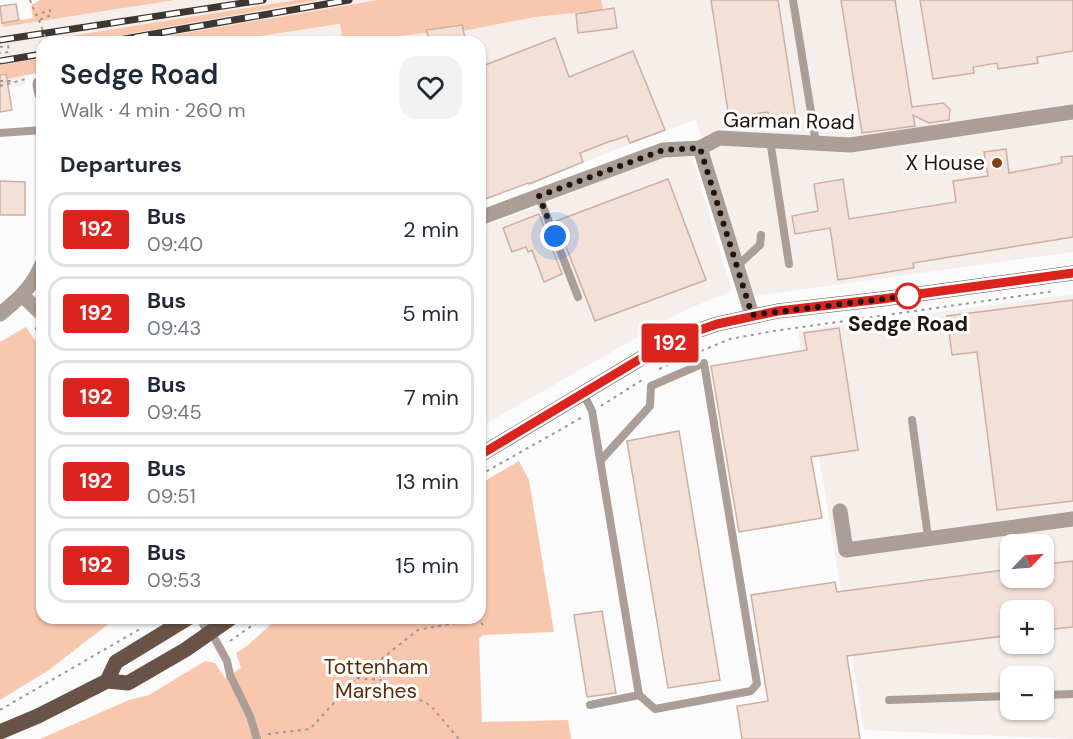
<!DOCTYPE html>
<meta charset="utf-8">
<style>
:root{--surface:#fff;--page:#f2f2f3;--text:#1f2937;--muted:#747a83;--line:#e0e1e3}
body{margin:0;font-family:"DM Sans",sans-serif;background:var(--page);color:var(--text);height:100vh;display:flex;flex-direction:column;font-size:22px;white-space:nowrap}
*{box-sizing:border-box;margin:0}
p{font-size:20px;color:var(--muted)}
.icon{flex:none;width:33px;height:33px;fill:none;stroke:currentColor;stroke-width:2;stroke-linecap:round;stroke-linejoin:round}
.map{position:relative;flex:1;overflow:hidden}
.sheet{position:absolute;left:36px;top:36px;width:450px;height:588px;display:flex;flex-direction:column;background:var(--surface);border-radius:18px;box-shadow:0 2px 4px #0004}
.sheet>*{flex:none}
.badge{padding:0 12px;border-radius:4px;font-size:21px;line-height:39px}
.needle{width:39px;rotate:65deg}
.controls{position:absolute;left:1000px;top:534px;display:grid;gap:12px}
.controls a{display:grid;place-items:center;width:54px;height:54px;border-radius:12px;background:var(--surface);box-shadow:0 2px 4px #0004;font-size:30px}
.you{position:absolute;width:30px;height:30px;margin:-15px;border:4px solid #fff;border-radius:50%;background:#1a73e8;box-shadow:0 0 0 9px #1a73e833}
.map>.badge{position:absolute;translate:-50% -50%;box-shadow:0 0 0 3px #fff}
h2{padding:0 24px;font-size:22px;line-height:54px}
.round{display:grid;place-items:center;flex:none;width:63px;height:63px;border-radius:18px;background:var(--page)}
.head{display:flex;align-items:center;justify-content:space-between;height:102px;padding:0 24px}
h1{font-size:28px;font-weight:600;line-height:45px}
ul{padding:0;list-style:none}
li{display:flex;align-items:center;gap:18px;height:75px;margin:0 12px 9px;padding:0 12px;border:3px solid var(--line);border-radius:18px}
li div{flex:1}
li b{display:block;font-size:22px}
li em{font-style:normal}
li .badge{min-width:66px;font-weight:700;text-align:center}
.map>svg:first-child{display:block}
.built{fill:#f6eeea;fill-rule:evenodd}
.green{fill:#f8c7ae}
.building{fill:#f3e1d8;stroke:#cdafa0;stroke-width:1.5}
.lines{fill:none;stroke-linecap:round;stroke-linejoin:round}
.path{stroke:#9d9896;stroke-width:2;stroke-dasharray:3 4.5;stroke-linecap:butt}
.service{stroke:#ab9e97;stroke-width:8}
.minor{stroke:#ab9e97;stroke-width:15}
.primary{stroke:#695347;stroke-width:15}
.rail-casing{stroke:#3e3631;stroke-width:7}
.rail{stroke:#fff;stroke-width:4.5;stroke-dasharray:14;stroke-linecap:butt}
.path-bridge{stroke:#9d9896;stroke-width:2;stroke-dasharray:3 4.5;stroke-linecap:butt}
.line-casing{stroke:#fff;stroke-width:14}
.line{stroke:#dc241f;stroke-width:9}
.walk{stroke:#201610;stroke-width:6;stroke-dasharray:0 10.8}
.poi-dot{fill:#844015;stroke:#fff;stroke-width:2}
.stop-dot{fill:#fff;stroke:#dc241f;stroke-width:3}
.labels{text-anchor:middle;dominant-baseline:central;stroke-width:6;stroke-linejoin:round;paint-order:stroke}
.street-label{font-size:21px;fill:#201610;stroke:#fff}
.poi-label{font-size:21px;fill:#201610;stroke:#fff;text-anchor:end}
.stop-label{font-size:21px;font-weight:bold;fill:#201610;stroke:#fff}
.park-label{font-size:21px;fill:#5e2b0a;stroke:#fff}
</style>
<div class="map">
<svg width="1073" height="739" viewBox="0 0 1073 739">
<rect width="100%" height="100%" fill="#fbfbfb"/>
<g class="built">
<polygon points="175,0 378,0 132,42 42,42 42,58 5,64 8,78 24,76 25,85 0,89 0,6 16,4 19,20 3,23 4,27"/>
<polygon points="601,0 1073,0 1073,252 754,296 696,119 480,202 480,42 352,42 393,36 426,33 426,30 462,25 602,10"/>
<polygon points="341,24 343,42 222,42"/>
<polygon points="689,147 732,291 685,310 480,427 480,228"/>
<path d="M1073,294V739L864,730L798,331ZM1011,544H1044V578H1011ZM1011,610H1044V644H1011ZM1011,676H1044V710H1011Z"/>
</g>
<g class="green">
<polygon points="40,0 175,0 3,27 2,23 33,18 31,5"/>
<polygon points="297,0 319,0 83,42 42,42 42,49 39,41"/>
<polygon points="378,0 601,0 603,10 535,17 463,31 461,25 426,30 427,33 343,42 340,24 222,42 132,42"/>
<polygon points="42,58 42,72 7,79 6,73 0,74 0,65"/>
<polygon points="26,327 42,351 42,618 116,618 49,670 0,700 0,342"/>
<polygon points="519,461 529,480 554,632 483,635 479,639 482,722 568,720 571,739 40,739 129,700 149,695 205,661 215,663 225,678 241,668 236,653 247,646 278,618 480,618 480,484"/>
</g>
<g class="building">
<polygon points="711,0 778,0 797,124 771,128 768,112 729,118"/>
<polygon points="841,0 895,0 912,107 943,103 950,109 949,120 929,123 913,115 915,126 862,133"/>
<polygon points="920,0 1073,0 1073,51 1037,57 1038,63 998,69 997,63 973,67 974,73 933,79"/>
<polygon points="16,4 19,20 2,23 0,6"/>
<polygon points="614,8 617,28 578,33 576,14"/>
<polygon points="462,25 466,42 431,42 426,30"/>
<polygon points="555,38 569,77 633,51 665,130 630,143 627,136 608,142 580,153 583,162 529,184 528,183 480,201 480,67"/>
<polygon points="6,74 12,110 0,112 0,75"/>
<polygon points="1006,149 1009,173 1062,163 1061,157 1073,156 1073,237 913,263 914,268 838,280 830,228 795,234 792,216 818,211 814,184 843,179 849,219 956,202 953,181 988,176 984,152"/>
<polygon points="668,179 706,280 595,321 556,221"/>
<polygon points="0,181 25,182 25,215 0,215"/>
<polygon points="539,214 562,274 544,282 532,250 528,252 526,247 512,252 503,228"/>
<polygon points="1073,300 1073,501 997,510 977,352 952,355 947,316"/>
<polygon points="839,328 858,450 811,457 822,518 739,532 711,366 807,350 804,333"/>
<polygon points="679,431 720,680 668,688 627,441"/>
<polygon points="1073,561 1073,627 1044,630 1044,610 1011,610 1011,635 847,656 860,739 742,739 737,706 768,701 751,595 835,582 837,592 1011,569 1011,578 1044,578 1044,569 1048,568 1047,564"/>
<polygon points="602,611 616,693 587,697 574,615"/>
</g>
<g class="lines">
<g class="path">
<polyline points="30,0 36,15 50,10 51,15 39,20"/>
<polyline points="0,47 8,46 9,52 0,53"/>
<polyline points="0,81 14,81"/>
<polyline points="0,86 26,79"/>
<polyline points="35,328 42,334"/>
<polyline points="701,351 730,339 774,331 1055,291"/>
<polyline points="659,369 676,361"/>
<polyline points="601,406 642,380"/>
<polyline points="480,475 581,418"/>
<polyline points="230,641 263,618"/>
<polyline points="357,678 380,680 430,705 459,739"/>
<polyline points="0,710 140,629"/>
<polyline points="268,734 310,729 357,678 418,630 477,619 484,626"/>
</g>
<g class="service">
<polyline points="793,0 816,143"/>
<polyline points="0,133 42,130"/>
<polyline points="770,140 789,264"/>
<polyline points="539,196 578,297"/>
<polyline points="736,267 760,245 761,235"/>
<polyline points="583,393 592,411 639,695 590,705"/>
<polyline points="912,420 928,537"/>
<polyline points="601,460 650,406 651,386 704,363 757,684 751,691 655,709 639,695"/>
<polyline points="211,632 227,661 230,675 250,716 257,739"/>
<polyline points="1044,695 1073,694"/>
<polyline points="889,700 1011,696"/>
</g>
<g class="minor">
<polyline points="40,84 42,94"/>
<polyline points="700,148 752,315"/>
<polyline points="480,218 663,150 700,148 719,138 850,145 1073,112"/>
<polyline points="23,296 42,314"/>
<path d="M0,314C19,299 33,286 42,264"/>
<polyline points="840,511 846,550 1073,519"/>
<polyline points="204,618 211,632"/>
</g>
<g class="primary">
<polyline points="480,455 650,353 694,332 717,324 778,311 882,299 1073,273"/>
<polyline points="107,681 116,662 188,618"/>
<polyline points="0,732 38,716 107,681 128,683 185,650 231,618"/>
</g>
<g class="rail-casing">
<g id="rail">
<polyline points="0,40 263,0"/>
<polyline points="107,42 349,0"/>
<polyline points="0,61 42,54"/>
</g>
</g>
<use href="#rail" class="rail"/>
<polyline class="path-bridge" points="39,20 47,42"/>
</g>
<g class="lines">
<g class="line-casing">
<polyline id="line" points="480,455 650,353 694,332 717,324 778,311 882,299 1073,273"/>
</g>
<use href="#line" class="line"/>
<polyline class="walk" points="555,236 539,196 663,150 700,148 752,315 908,296"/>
</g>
<circle class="poi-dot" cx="997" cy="163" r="6"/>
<circle class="stop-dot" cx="908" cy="296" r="12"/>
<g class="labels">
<g class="street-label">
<text transform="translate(789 121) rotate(1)">Garman Road</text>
</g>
<g class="poi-label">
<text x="985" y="163">X House</text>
</g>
<g class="stop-label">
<text x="908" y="324">Sedge Road</text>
</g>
<g class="park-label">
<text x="376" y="667">Tottenham<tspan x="376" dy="24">Marshes</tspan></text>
</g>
</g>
</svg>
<div class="controls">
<a><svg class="needle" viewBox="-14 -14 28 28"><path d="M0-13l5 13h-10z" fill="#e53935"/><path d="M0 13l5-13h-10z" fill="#747a83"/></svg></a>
<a>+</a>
<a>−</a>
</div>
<div class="you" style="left:555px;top:236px"></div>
<b class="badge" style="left:670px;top:343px;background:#dc241f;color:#fff">192</b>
<section class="sheet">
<div class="head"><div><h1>Sedge Road</h1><p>Walk · 4 min · 260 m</p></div><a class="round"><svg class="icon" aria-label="heart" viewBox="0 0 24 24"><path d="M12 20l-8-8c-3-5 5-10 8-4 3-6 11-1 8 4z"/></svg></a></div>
<h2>Departures</h2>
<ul>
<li><span class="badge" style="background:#dc241f;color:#fff">192</span><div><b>Bus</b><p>09:40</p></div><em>2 min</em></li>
<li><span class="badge" style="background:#dc241f;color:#fff">192</span><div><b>Bus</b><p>09:43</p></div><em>5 min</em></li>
<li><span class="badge" style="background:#dc241f;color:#fff">192</span><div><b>Bus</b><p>09:45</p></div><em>7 min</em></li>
<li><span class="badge" style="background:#dc241f;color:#fff">192</span><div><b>Bus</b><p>09:51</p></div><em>13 min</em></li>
<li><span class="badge" style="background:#dc241f;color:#fff">192</span><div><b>Bus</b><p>09:53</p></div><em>15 min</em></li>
</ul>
</section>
</div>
